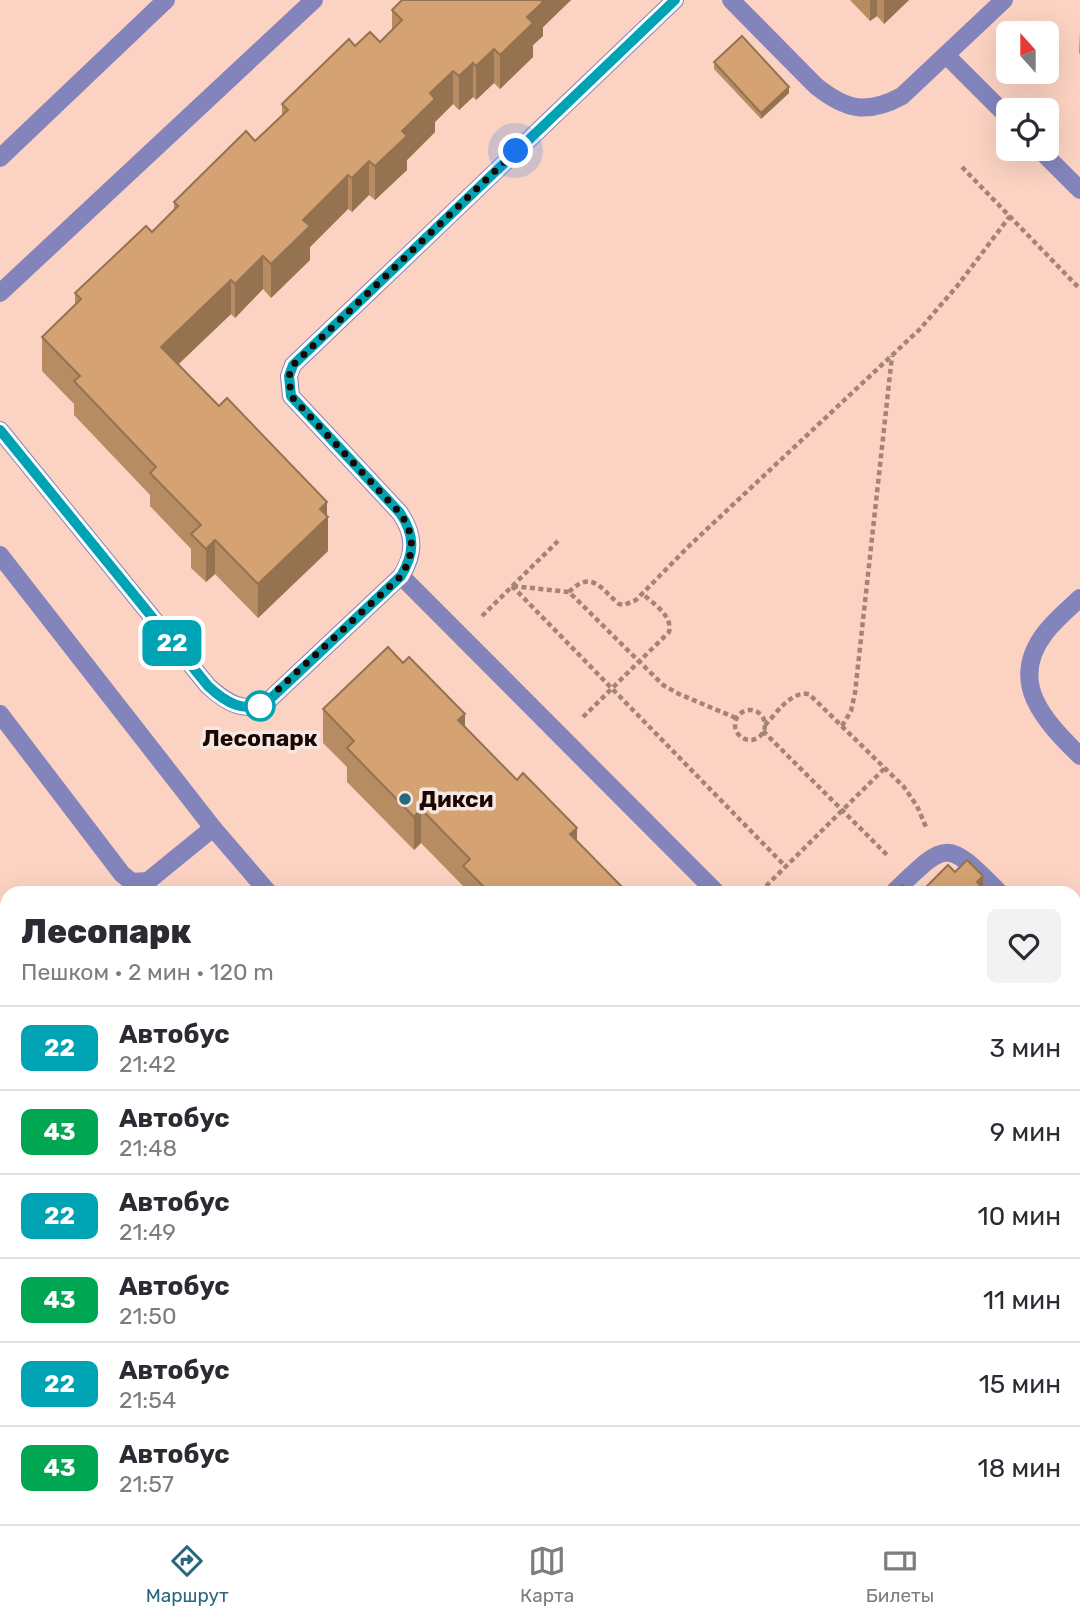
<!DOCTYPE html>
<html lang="ru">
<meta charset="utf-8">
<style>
:root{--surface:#fff;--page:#f2f2f3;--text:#2b2b33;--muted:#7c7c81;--line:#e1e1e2;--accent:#28677d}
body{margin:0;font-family:Rubik,sans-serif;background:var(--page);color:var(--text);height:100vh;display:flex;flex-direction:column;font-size:26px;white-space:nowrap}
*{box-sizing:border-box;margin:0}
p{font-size:23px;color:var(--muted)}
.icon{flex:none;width:38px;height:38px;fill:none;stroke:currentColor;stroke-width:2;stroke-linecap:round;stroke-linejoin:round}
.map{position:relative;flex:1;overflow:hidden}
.sheet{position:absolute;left:0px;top:886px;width:1082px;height:639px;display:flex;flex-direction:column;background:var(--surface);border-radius:21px 21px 0 0;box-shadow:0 7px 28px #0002}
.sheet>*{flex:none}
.badge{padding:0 14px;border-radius:10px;font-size:24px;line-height:46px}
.needle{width:46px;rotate:339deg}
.buttons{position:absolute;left:996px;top:21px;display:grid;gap:14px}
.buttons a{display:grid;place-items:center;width:63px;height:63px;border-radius:10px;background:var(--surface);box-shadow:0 7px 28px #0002;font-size:35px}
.you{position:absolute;width:35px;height:35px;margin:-18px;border:5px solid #fff;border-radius:50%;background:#1a73e8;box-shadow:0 0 0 10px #1a73e833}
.map>.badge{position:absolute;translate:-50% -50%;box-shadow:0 0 0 4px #fff}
.round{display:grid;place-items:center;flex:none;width:74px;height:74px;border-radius:10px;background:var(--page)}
.head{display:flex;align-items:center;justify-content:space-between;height:119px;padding:0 21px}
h1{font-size:33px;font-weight:800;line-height:52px}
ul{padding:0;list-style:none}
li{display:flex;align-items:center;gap:21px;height:84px;padding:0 21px;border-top:2px solid var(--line)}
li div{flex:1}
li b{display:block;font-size:26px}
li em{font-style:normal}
li .badge{min-width:77px;font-weight:700;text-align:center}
.tabs{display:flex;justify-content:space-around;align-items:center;height:98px;border-top:2px solid var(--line);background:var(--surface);font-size:19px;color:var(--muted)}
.tabs a{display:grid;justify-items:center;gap:4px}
.tabs .current{color:var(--accent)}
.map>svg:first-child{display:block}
.built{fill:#f2c4b1}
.green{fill:#f8a27d}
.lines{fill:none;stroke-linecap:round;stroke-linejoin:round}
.path{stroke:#a58377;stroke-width:4.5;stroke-dasharray:5 3.5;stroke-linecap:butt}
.service{stroke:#8484bd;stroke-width:18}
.minor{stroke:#8484bd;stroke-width:18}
.tertiary{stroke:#8484bd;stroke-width:18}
.wall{fill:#b78c63}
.shaded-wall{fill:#957250}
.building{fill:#d5a373;stroke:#957250;stroke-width:2}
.line-casing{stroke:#fff;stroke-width:16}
.line{stroke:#00a3b4;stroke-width:10}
.walk{stroke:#1c0601;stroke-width:7;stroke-dasharray:0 12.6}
.stop-dot{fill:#fff;stroke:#00a3b4;stroke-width:3.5}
.poi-dot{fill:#28677d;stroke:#f5e7e1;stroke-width:2.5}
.labels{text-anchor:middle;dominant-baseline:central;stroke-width:7;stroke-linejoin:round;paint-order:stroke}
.stop-label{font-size:23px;font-weight:bold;fill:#1c0601;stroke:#f5e7e1}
.poi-label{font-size:23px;font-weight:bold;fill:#1c0601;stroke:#f5e7e1;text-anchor:start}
</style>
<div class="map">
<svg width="1080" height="1524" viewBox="0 0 1080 1524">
<rect width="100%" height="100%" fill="#fcd3c2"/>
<polygon class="built" points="1080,1026 1080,1201 1075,1195 1074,1032"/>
<polygon class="green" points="7,1133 7,1517 563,1517 568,1524 0,1524 0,1136"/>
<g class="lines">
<g class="path">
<polyline points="962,167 1080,289"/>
<polyline points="512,586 786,867"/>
<polyline points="513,586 569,592 663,685 679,694 736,718"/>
<path d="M569,592C592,569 601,589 619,604L624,605L636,600L689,546L920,329L958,285L1010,216"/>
<polyline points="482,616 558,541"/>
<circle cx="750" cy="725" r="15"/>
<path d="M583,717L669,632C673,615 653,604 642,593"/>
<path d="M765,725C777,713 790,691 809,694L904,787L917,806L926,827"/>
<polyline points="842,726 851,711 855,693 892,356"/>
<polyline points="763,731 889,857"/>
<polyline points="760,892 885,768"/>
<polyline points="0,1524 7,1516"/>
<polyline points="235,1524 236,1517"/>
<polyline points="478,1524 481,1517"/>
</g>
<g class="service">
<path d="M731,0L816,86C846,110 867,115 902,96L1004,0"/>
<polyline points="947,56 1008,117"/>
<polyline points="1039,149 1080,190"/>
<polyline points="0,293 314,0"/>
<path d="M0,430L208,686C226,702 245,715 268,701L401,576C415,554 415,535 400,513L291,396L289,376L293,365L675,0"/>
<polyline points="401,576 716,892"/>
<path d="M1080,598C1068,609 1055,620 1045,633C1007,683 1045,721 1080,756"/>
<path d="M894,892C948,840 946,839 999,892"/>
<polyline points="1074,966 1080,954"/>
<polyline points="1074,1084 1080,1078"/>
<polyline points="1074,1331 1080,1337"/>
<polyline points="961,1517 967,1524"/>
</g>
<g class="minor">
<polyline points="0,158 166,0"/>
<polyline points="0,714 122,874 132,882 148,881 213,828"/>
</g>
<g class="tertiary">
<polyline points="0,555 213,828 268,892"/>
<polyline points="814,1517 820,1524"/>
</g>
</g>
<g class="wall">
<polygon points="402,0 571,0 543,27 543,36 533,45 533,57 500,89 494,83 476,100 473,97 459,110 453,104 435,122 435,132 407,160 407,170 375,200 369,195 352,212 348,209 310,247 310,260 271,298 263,289 235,318 231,314 178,364 327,515 328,551 258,618 215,574 206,582 191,568 191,549 150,506 150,495 74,415 74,404 42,371 42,337 75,305 75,293 152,232 174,211 174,202 255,141 282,116 282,104 355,46 380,42 392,30 392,10"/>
<polygon points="850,0 909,0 884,24 877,16 870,21"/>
<polygon points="1080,31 1080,54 1079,53"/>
<polygon points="714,62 789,93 761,119 714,69"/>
<polygon points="323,709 465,727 627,892 463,892 463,886 421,843 414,850 347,782 347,767 323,743"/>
<polygon points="7,950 7,1040 0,1030 0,955"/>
<polygon points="517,1517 558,1517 558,1523 521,1524"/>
<polygon points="1013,1517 1074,1517 1080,1524 1034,1524 1033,1523 1032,1524 1019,1524"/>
</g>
<g class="shaded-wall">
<polygon points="538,0 571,0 543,27 543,36 533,45 533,57 500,89 500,55"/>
<polygon points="870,0 877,0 877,16 870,21"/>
<polygon points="884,0 909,0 884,24"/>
<polygon points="494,49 494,83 476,100 476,66"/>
<polygon points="473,63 473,97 459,110 459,76"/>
<polygon points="453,71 453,104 435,122 435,132 407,160 407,170 375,200 375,166 430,93"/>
<polygon points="789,87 789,93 761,119 761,113"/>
<polygon points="369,161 369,195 352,212 352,178"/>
<polygon points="348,175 348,209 310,247 310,260 271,298 271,264 303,220"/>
<polygon points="263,256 263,289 235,318 235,284"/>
<polygon points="231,280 231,314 161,381 161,347"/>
<polygon points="327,502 327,518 328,517 328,551 258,618 258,584"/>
<polygon points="215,540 215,574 206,582 206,549"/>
<polygon points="465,714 465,748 458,720"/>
<polygon points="421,809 421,843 414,850 414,817"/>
<polygon points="577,828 577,862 570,834"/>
<polygon points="983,876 983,892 977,882"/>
<polygon points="558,1517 558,1523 556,1524 544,1524"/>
<polygon points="1025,1517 1033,1517 1033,1523 1032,1524 1025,1524"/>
</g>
<g class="building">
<polygon points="402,0 541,0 543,2 527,17 533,23 500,55 494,49 476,66 473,63 459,76 453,71 430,93 435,99 402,131 407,136 375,166 369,161 352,178 348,175 303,220 310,226 271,264 263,256 235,284 231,280 161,347 219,406 227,398 327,502 320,509 328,517 258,584 215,540 206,549 191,534 201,525 150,473 156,467 74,381 80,376 42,337 81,299 75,293 146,226 152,232 178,206 174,202 246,131 255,141 272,125 288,110 282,104 349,39 355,46 370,32 380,42 402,20 392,10"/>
<polygon points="742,36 789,87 761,113 714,62"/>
<polygon points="388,647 403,663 409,657 465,714 458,720 517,780 523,773 577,828 570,834 627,892 489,892 463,866 470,859 421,809 414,817 347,748 354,741 323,709"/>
<polygon points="967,860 983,876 977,882 987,892 921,892 948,865 955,872"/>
<polygon points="902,885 909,892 894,892"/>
<polygon points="7,950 7,1028 0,1018 0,955"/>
<polygon points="1074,1387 1080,1393 1080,1524 1056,1524 1061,1519 1060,1517 1074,1517"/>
<polygon points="520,1517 557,1517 544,1524 524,1524"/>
</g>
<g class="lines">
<g class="line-casing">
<path id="line" d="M0,430L208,686C225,702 245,715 268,701L401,576C415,553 415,535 400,513L291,396L289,376L293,365L675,0"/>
</g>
<use href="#line" class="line"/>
<path class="walk" d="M260,706L401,576C415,553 415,535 400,513L291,396L289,376L293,365L516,151"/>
</g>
<circle class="stop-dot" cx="260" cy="706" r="14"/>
<circle class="poi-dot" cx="405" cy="799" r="7"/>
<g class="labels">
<g class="stop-label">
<text x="260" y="738">Лесопарк</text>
</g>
<g class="poi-label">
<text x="419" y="799">Дикси</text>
</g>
</g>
</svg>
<div class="buttons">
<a><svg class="needle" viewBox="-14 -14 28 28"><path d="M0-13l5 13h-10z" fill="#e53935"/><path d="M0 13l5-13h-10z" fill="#7c7c81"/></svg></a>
<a><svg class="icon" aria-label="locate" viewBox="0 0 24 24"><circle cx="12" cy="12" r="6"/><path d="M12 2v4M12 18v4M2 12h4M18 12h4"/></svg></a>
</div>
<div class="you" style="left:516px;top:151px"></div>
<b class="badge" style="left:172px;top:643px;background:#00a3b4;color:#fff">22</b>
<section class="sheet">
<div class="head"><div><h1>Лесопарк</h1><p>Пешком · 2 мин · 120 m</p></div><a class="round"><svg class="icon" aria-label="heart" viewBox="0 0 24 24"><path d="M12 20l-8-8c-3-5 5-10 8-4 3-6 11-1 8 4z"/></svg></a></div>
<ul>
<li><span class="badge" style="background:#00a3b4;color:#fff">22</span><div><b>Автобус</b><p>21:42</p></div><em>3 мин</em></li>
<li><span class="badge" style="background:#00a651;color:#fff">43</span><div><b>Автобус</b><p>21:48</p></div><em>9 мин</em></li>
<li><span class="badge" style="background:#00a3b4;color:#fff">22</span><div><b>Автобус</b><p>21:49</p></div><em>10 мин</em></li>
<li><span class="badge" style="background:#00a651;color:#fff">43</span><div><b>Автобус</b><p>21:50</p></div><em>11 мин</em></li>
<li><span class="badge" style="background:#00a3b4;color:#fff">22</span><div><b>Автобус</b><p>21:54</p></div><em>15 мин</em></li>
<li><span class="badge" style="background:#00a651;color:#fff">43</span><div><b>Автобус</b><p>21:57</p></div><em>18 мин</em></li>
</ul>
</section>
</div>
<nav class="tabs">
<a class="current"><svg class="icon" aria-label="directions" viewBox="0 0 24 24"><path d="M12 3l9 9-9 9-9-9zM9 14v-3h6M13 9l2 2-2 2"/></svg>Маршрут</a>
<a><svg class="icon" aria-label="map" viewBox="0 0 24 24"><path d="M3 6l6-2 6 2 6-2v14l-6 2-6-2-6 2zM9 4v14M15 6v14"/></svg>Карта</a>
<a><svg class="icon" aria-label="tickets" viewBox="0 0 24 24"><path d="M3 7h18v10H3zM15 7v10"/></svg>Билеты</a>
</nav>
